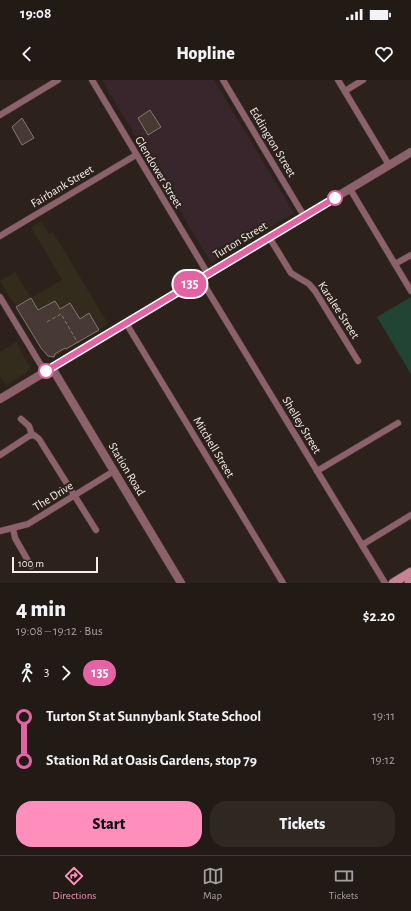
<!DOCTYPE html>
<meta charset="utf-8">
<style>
:root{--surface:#221a14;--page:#2e2722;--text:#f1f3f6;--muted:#a2a1a0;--line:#3f3834;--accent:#fe8ebc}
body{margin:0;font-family:"Alegreya Sans",sans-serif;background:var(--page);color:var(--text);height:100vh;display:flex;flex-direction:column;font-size:15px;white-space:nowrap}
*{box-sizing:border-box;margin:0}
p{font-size:13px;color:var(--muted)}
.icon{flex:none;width:22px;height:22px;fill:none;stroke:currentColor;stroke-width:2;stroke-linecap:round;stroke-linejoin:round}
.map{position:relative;height:503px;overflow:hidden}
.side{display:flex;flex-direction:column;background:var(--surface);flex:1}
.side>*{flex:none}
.badge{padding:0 8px;border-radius:13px;font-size:14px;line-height:26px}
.scale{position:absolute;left:12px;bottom:10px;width:86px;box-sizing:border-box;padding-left:4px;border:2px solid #f5eee9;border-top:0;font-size:11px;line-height:14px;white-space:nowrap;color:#f5eee9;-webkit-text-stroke:3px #2d221b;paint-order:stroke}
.map>.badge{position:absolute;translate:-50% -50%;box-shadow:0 0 0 2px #fff}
.legs{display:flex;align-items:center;gap:6px;height:44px;padding:0 16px;font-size:13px}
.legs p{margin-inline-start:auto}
.summary{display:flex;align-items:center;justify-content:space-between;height:68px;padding:0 16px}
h1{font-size:22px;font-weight:800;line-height:30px}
.cta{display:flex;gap:8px;margin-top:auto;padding:8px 16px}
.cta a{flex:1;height:46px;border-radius:16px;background:var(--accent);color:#111;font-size:16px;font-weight:800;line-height:46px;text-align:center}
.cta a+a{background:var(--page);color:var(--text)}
ul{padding:0 16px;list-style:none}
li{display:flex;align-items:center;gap:14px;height:44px;font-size:15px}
li i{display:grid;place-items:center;width:6px;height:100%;margin:0 5px;background:currentColor}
li i::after{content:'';width:10px;height:10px;margin:-5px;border:3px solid;border-radius:50%;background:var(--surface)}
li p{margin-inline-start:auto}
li:first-child i{background:linear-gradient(#0000 50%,currentColor 0)}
li:last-child i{background:linear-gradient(currentColor 50%,#0000 0)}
.status{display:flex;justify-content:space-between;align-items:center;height:28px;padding:0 20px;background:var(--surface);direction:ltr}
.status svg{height:11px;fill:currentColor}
header{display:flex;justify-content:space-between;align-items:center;height:52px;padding:0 16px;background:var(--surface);font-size:18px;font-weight:800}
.dock{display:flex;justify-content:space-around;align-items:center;height:56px;border-top:1px solid var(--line);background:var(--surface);font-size:11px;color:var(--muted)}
.dock a{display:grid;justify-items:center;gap:2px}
.dock .active{color:var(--accent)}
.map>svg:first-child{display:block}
.commercial{fill:#332b1b}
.education{fill:#39262c}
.green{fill:#214435}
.building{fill:#473a34;stroke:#857770}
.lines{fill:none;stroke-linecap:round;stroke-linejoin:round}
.minor-casing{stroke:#493f38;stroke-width:7}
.tertiary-casing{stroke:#493f38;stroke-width:9}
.secondary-casing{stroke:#493f38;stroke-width:10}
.path{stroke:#827872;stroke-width:1;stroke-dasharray:4 2;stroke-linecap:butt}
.minor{stroke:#8c616c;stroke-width:6}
.tertiary{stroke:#8c616c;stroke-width:8}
.secondary{stroke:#c78294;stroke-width:9}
.line-1-casing{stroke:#fff;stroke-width:9}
.line-1{stroke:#e463a4;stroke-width:6}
.stop-1-dot{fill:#fff;stroke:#e463a4;stroke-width:2}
.labels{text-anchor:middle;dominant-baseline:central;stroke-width:4;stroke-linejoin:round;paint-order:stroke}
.street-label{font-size:12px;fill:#f5eee9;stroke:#2d221b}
</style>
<div class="status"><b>19:08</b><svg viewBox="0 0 49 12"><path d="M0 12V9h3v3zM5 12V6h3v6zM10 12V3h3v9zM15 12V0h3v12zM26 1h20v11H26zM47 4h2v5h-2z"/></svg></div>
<header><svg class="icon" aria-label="back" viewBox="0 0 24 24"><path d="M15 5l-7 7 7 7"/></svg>Hopline<svg class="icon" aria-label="heart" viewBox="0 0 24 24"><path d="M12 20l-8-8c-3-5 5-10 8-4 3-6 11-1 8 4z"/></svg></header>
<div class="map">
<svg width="411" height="503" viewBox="0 0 411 503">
<rect width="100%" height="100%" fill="#2d221b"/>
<g class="commercial">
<polygon points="41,141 49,154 53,152 108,244 54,277 48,276 41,268 0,201 15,192 31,218 62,200 31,147"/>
<polygon points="16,262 30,287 26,293 6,305 0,296 0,272"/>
</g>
<polygon class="education" points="102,0 214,0 294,133 211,183"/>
<polygon class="green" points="411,217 411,294 377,237"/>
<g class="building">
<polygon points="150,30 161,47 148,55 138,38"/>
<polygon points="22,38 34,58 22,65 12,47"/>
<polygon points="31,218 38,230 55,221 60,229 70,223 80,239 89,233 99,250 66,269 65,268 55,274 54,277 48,276 41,268 16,227"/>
</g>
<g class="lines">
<g class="minor-casing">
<g id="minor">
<polyline points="92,0 208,194"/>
<polyline points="223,0 304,136"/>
<polyline points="338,0 389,85"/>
<polyline points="345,11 363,0"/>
<polyline points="0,35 58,0"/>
<polyline points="350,109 411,211"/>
<polyline points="0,156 136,75"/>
<polyline points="269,157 291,193 309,204 315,211 358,281"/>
<polyline points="395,184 411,175"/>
<polyline points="200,198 385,503"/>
<polyline points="0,217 45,292"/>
<polyline points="126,243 283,503"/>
<polyline points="21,339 29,346 32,355"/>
<polyline points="0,375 29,356 34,355 39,359 96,450"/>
<polyline points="317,391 398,343"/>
<polyline points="13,448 15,458 31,486"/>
<polyline points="0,451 28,444 114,391"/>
<polyline points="362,465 411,435"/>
</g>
</g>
<g class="tertiary-casing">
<g id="tertiary">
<polyline points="52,288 181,503"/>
<polyline points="0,319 411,72"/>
</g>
</g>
<g class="secondary-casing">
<g id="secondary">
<polyline points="393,503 411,492"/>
<polyline points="409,503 411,502"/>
</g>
</g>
<polyline class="path" points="47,242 61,234 78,263"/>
<use href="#minor" class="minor"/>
<use href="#tertiary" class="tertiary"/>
<use href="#secondary" class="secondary"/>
</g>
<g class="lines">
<g class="line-1-casing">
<polyline id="line-1" points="46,291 335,118"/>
</g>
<use href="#line-1" class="line-1"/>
</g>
<g class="stop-1-dot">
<circle cx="335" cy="118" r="7"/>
<circle cx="46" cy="291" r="7"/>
</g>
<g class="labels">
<g class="street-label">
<text transform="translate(273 62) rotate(59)">Eddington Street</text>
<text transform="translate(159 92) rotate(59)">Glendower Street</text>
<text transform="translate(62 106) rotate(-31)">Fairbank Street</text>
<text transform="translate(240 160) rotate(-31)">Turton Street</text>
<text transform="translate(339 230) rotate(57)">Karalee Street</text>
<text transform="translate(302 345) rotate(59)">Shelley Street</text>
<text transform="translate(214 367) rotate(59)">Mitchell Street</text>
<text transform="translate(127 389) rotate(59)">Station Road</text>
<text transform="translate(53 416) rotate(-32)">The Drive</text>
</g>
</g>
</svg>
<div class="scale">100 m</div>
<b class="badge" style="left:190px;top:204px;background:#e463a4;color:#fff">135</b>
</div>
<section class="side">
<div class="summary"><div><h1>4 min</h1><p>19:08 – 19:12 · Bus</p></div><b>$2.20</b></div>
<div class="legs"><svg class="icon" aria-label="walk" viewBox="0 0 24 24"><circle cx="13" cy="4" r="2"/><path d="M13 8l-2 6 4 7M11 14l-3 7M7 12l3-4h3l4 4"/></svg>3<svg class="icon" aria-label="forward" viewBox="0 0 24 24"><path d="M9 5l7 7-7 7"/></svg><b class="badge" style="background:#e463a4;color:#fff">135</b></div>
<ul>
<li><i style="color:#e463a4"></i><b>Turton St at Sunnybank State School</b><p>19:11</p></li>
<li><i style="color:#e463a4"></i><b>Station Rd at Oasis Gardens, stop 79</b><p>19:12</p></li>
</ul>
<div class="cta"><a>Start</a><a>Tickets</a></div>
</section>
<nav class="dock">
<a class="active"><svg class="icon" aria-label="directions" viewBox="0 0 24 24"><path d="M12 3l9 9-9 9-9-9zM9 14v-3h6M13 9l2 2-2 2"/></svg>Directions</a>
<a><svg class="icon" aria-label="map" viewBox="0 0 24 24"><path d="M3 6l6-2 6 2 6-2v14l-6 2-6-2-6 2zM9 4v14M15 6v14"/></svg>Map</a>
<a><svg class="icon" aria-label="tickets" viewBox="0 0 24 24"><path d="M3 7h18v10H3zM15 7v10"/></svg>Tickets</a>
</nav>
